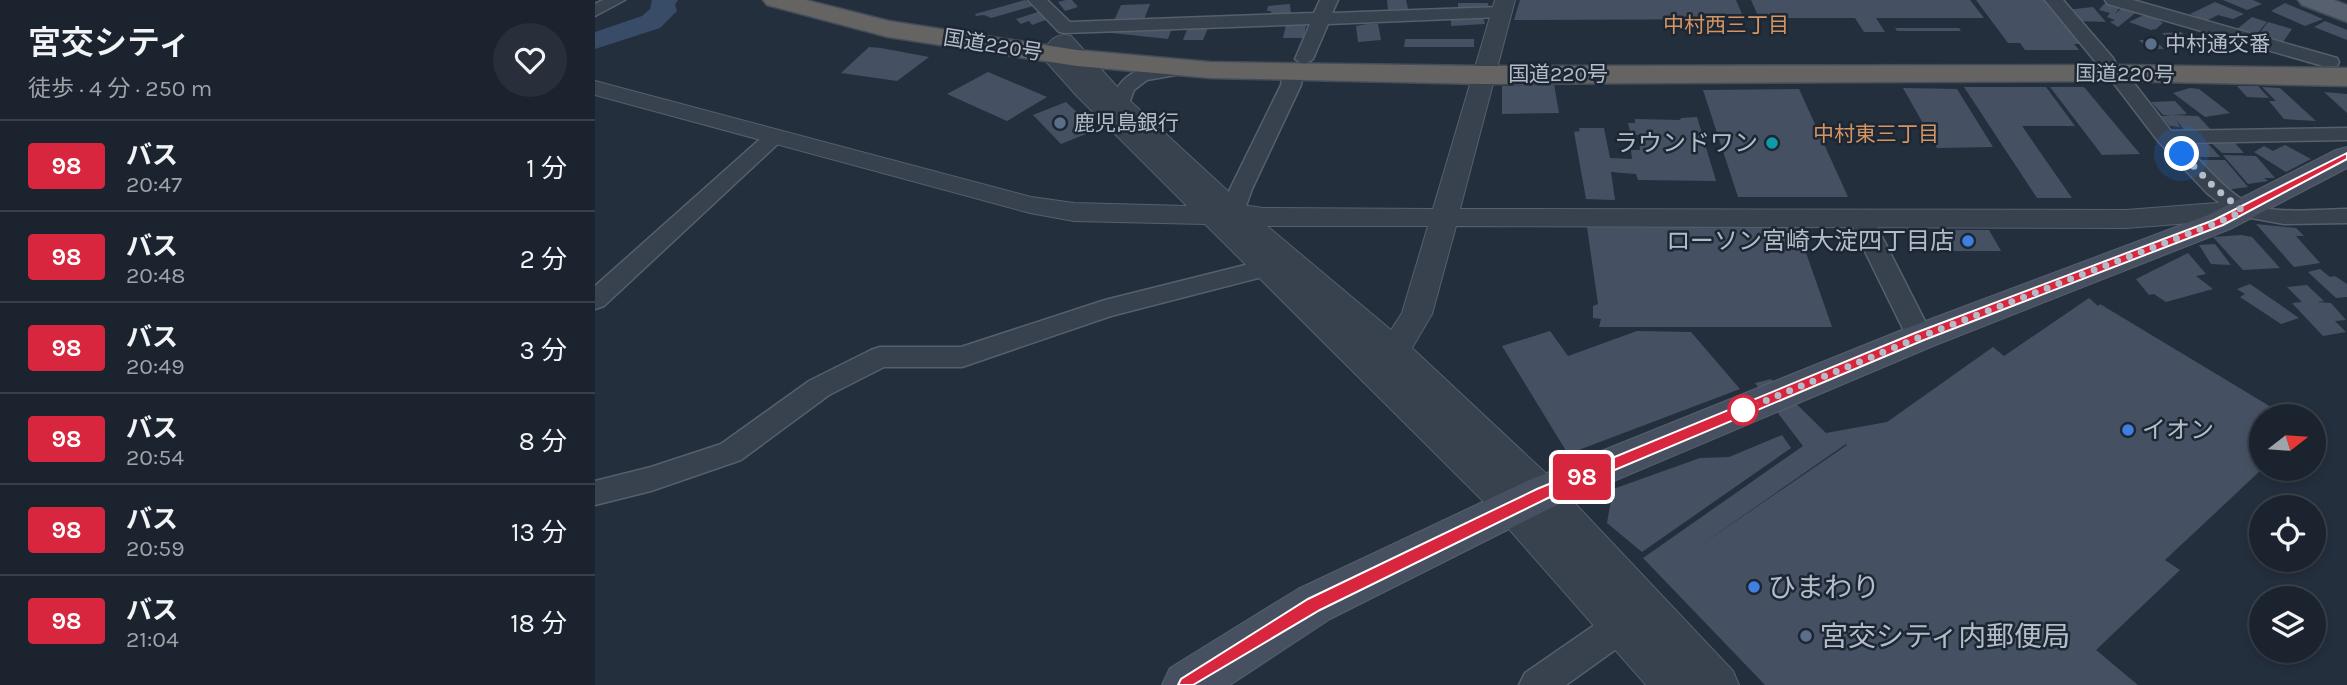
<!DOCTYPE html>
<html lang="ja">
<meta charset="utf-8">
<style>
:root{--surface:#1b232e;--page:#282f3a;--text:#f1f3f6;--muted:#a0a4aa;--line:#39404a}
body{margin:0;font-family:Karla,"Noto Sans JP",sans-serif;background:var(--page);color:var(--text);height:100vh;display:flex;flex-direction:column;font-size:26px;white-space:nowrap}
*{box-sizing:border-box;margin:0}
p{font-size:23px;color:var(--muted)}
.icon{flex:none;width:38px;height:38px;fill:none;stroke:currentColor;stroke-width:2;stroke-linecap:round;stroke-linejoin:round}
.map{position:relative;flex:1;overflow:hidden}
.side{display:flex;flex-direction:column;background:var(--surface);width:595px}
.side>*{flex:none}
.badge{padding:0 14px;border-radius:5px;font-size:24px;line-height:46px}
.needle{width:46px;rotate:73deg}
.tools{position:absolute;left:1654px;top:404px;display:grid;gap:14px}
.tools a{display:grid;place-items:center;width:77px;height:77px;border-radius:50%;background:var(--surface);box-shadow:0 4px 10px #0003,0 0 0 2px var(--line);font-size:35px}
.you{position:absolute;width:35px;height:35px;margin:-18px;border:5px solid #fff;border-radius:50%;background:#1a73e8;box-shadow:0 0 0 10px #1a73e833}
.map>.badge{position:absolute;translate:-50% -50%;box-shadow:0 0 0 4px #fff}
.round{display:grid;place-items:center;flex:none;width:74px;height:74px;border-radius:37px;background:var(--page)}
.overview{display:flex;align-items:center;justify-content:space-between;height:119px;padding:0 28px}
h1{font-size:33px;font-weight:600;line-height:52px}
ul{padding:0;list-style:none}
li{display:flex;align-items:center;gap:21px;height:91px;padding:0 28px;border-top:2px solid var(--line)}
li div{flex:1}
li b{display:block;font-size:26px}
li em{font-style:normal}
li .badge{min-width:77px;font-weight:700;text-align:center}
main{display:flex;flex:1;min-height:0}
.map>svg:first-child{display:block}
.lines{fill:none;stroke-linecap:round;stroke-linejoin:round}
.river{fill:#394c67;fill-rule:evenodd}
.building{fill:#455162;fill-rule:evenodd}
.minor-casing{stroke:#565f6c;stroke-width:3}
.tertiary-casing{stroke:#565f6c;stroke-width:2}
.secondary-casing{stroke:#565f6c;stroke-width:2}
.primary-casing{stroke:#414a57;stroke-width:3}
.trunk-casing{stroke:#434c59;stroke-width:3}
.minor{fill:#38414e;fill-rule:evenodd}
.tertiary{fill:#38414e;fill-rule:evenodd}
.secondary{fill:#465061;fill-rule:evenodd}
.primary{fill:#56606e;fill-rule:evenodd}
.trunk{fill:#656462;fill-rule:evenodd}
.line{fill:#d7263d;stroke:#fff;stroke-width:2}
.walk{stroke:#b4bcc9;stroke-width:7;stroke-dasharray:0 12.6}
.service-dot{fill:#5c6f8a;stroke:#1d2633;stroke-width:2.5}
.culture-dot{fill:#0f9aa8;stroke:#1d2633;stroke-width:2.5}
.shop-dot{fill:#3f7fe0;stroke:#1d2633;stroke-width:2.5}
.stop-dot{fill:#fff;stroke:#d7263d;stroke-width:3.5}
.labels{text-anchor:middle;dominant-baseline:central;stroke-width:5;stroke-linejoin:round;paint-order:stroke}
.far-neighbourhood-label{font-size:21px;fill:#d59563;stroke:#1d2633}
.far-poi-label{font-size:21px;fill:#b4bcc9;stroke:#1d2633;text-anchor:start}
.far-street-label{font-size:21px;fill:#b4bcc9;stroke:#1d2633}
.poi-label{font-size:24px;fill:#b4bcc9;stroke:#1d2633;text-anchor:end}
.near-poi-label{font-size:28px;fill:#b4bcc9;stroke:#1d2633;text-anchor:start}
</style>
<main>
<section class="side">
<div class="overview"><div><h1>宮交シティ</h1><p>徒歩 · 4 分 · 250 m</p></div><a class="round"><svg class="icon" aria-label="heart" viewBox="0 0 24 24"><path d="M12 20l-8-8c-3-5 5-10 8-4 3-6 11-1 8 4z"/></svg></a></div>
<ul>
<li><span class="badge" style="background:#d7263d;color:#fff">98</span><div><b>バス</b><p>20:47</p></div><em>1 分</em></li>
<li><span class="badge" style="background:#d7263d;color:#fff">98</span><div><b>バス</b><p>20:48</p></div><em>2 分</em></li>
<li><span class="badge" style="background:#d7263d;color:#fff">98</span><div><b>バス</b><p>20:49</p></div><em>3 分</em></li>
<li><span class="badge" style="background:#d7263d;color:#fff">98</span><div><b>バス</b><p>20:54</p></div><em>8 分</em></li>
<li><span class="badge" style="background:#d7263d;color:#fff">98</span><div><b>バス</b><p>20:59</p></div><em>13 分</em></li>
<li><span class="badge" style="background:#d7263d;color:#fff">98</span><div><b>バス</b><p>21:04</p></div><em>18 分</em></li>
</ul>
</section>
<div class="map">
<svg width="1752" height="685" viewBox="0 0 1752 685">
<rect width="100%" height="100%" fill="#242f3e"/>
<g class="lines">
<polygon class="river" points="57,0 83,0 80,5 82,11 65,28 0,49 0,32 47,16 55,9"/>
</g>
<g class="building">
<polygon points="430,0 438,6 396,18 389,15 381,16 380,14"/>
<polygon points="471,0 477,0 483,7 470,11 463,2"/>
<polygon points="792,0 811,0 813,9 793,10"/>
<polygon points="925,0 1141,0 1149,19 919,20"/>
<polygon points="1156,0 1375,0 1389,18 1281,18 1290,32 1269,32 1260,18 1164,18"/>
<polygon points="1381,0 1451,0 1489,44 1479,44 1484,50 1430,50 1425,43 1413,43"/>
<polygon points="1628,0 1658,0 1667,4 1652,10"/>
<polygon points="1620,2 1649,14 1638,19 1623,15 1611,21 1595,14"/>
<polygon points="863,3 893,3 894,10 863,10"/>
<polygon points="1510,3 1524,8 1520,14 1529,6 1544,10 1523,27 1515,22 1520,20 1512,17 1515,13 1504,10"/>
<polygon points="1690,3 1728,19 1710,26 1676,11"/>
<polygon points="555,4 548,22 518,23 526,5"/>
<polygon points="695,4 696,16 677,17 676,11 672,11 673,6"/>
<polygon points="1498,7 1511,22 1482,21 1471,10"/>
<polygon points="449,10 456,18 437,25 434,21 426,24 421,19"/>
<polygon points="1549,15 1562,19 1568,23 1561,29 1556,30 1534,22"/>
<polygon points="856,17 888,17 890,24 856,26"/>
<polygon points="1657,17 1672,22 1661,35 1642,29"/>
<polygon points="1730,21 1752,30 1752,40 1719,27"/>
<polygon points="1673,22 1697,29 1688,42 1663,35"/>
<polygon points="772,24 783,24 786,40 763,42 761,26"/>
<polygon points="691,25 711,25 709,38 688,38"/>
<polygon points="593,27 613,28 608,40 588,40"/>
<polygon points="577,28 573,39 508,32 511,30"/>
<polygon points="1300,28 1364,28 1366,31 1302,31"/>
<polygon points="1586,32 1604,48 1584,48 1567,33"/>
<polygon points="810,39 879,39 879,47 809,47"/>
<polygon points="1544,40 1560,40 1569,49 1553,49"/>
<polygon points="274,47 286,48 334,57 302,81 246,73"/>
<polygon points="393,72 452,97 412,121 352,94"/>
<polygon points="959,84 964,113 907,114 907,86"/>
<polygon points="1642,86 1663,86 1674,98 1652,97"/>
<polygon points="1369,87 1451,87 1480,126 1427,126 1477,198 1442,198"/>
<polygon points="1455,87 1489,87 1545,154 1507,155"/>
<polygon points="1667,87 1685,88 1721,121 1689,119 1674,101 1681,101"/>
<polygon points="1308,88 1362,89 1398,147 1342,148"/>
<polygon points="1595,88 1604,89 1635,113 1610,117 1578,93"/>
<polygon points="1204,89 1253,197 1143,197 1108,90"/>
<polygon points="1729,92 1752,94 1752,113"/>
<polygon points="1580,101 1592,114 1578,115 1603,116 1617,131 1592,133 1582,121 1585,127 1575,126 1566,116 1577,116 1568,115 1556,102"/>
<polygon points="471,102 501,130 466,144 438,115"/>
<polygon points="1102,117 1121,181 1043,180 1041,174 1016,172 1020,200 991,199 979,132 985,131 984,128 1009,128 1015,158 1037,159 1036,150 1045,150 1044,135 1036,135 1033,123 1040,123 1040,119 1085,120 1086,118"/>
<polygon points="1588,140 1610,140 1625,157 1602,157"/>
<polygon points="1613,140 1637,140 1649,153 1627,153"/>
<polygon points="1690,145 1716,159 1691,172 1659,152 1669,146 1678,151"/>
<polygon points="1628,155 1661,156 1680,178 1669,178 1673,181 1653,184"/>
<polygon points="1606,160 1630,160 1653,187 1629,190"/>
<polygon points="1661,224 1701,228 1709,236 1701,236 1725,263 1699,267"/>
<polygon points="992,227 1202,227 1237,327 1004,327 1006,319 998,318 998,306 1003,304"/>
<polygon points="1341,230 1394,230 1406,251 1352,251"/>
<polygon points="1646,235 1657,237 1685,268 1648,270 1618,237"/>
<polygon points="1620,244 1636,265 1616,264 1604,245"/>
<polygon points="1593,253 1611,274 1601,276 1618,289 1571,302 1559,294 1554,295 1541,279"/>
<polygon points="1725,269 1735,277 1740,276 1752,284 1752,297 1741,298 1713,272"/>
<polygon points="1655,284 1704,318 1686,324 1645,297 1650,294 1642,289"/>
<polygon points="1712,285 1729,301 1722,302 1736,303 1751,320 1740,321 1751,332 1728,336 1697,303 1707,302 1692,287"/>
<path d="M1494,298L1503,306L1505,304L1691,416H1666V470L1570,560L1585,570L1501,650L1543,685H1170L1048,558L1208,446L1160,383L1176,379L1231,433L1292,422L1398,347L1409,356ZM1251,444L1252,445L1103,547Z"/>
<polygon points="955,331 973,356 1042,331 1096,332 1145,389 973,454 907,346"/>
<polygon points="1187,435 1196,448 1047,552 1012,523 1018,489 1105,458 1134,457"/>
</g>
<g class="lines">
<g class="minor-casing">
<g id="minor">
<polygon points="8,0 30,0 0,16 0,4"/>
<polygon points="433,0 452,0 475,22 719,13 725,0 743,0 737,13 905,7 914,12 905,17 733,24 718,59 709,65 700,59 715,24 470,33 464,32"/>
<polygon points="1450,0 1468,0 1518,58 1520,62 1518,66 1504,66"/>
<polygon points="1510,0 1538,0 1742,58 1744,62 1742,66 1728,66 1513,4"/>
<path d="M591,62L598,64L601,68L598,72L552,80L539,90L532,109H518L515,105C527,64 555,68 591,62Z"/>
<polygon points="698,67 708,73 706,85 657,189 647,217 631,217 628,212 635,189 686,85 688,73"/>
<path d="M1521,67L1528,69L1576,131L1752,128V140L1588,143C1608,163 1628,189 1653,203C1676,215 1726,209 1752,209V223L1689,224L1640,215L1612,193L1563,141L1511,73Z"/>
<polygon points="180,130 187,132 190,136 187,140 9,306 0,309 0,286 173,132"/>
<polygon points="1266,212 1274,214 1278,219 1338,337 1334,344 1325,346 1316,344 1312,337 1254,219 1258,214"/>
<polygon points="670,260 679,262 682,268 679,274 516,316 367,367 289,367 234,395 146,460 56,491 0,505 0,481 56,467 126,444 214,381 276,350 285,347 366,347 510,300"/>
<polygon points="1026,611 1038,615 1043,626 1038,637 971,685 924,685 930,673 1014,615"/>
</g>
</g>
<g class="tertiary-casing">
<path id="tertiary" d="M900,0H920L865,209L1531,210L1648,201L1658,204L1662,210L1658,216L1648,219L1531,228L861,226L837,314L817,348L957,479L1138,671L1144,685H1051L899,512L610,224L479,221L435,213L0,95V81L436,197L479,203L592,206L481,95L449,59L446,54C454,42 460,32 476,36L534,100L648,205L668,208L838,209ZM672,226H833L807,313L796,330Z"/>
</g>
<g class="secondary-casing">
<polygon id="secondary" points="1752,147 1752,168 1635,229 1338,346 962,505 735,619 635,685 567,685 575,668 703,589 932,481 1312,328 1613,215 1741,150"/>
</g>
<g class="primary-casing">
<polygon id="primary" points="1703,0 1739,0 1752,5 1752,22 1707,5"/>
</g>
<g class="trunk-casing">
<polygon id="trunk" points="168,0 211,0 294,21 482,50 615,62 888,66 1521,65 1752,68 1752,86 1521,81 888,84 615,78 482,66 293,37 172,5"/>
</g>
<use href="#minor" class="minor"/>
<use href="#tertiary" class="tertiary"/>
<use href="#secondary" class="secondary"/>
<use href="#primary" class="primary"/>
<use href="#trunk" class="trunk"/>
</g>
<polygon class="line" points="1752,153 1752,159 1628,225 1329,340 953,498 725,610 598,685 583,685 586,679 713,599 942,489 1320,333 1619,220"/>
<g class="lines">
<polyline class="walk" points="1148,410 1325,337 1624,222 1648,211 1620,188 1587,154"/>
</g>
<g class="service-dot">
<circle cx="1556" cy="44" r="7"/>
<circle cx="465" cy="123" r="7"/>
<circle cx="1211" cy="636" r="7"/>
</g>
<circle class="culture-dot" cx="1177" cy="143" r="7"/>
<g class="shop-dot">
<circle cx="1373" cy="241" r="7"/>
<circle cx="1533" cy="430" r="7"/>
<circle cx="1159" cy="587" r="7"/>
</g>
<circle class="stop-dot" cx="1148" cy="410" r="14"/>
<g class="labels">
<g class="far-neighbourhood-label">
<text x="1131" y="25">中村西三丁目</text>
<text x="1281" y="134">中村東三丁目</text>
</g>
<g class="far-poi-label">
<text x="1570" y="44">中村通交番</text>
<text x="479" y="123">鹿児島銀行</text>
</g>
<g class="far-street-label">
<text transform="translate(398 45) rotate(9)">国道220号</text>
<text x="963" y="74">国道220号</text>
<text transform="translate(1530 74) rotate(1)">国道220号</text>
</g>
<g class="poi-label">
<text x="1163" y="143">ラウンドワン</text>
<text x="1359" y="241">ローソン宮崎大淀四丁目店</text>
<text x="1547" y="430" text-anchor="start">イオン</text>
</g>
<g class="near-poi-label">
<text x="1173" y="587">ひまわり</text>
<text x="1225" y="636">宮交シティ内郵便局</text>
</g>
</g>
</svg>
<div class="tools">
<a><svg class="needle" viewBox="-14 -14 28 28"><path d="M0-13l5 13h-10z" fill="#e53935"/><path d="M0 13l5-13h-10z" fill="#a0a4aa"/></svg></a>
<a><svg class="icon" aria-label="locate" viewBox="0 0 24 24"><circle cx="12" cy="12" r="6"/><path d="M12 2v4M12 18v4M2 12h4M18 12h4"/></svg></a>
<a><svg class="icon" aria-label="layers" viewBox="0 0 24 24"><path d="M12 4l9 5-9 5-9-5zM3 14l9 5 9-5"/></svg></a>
</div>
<div class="you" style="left:1587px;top:154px"></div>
<b class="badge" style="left:987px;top:477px;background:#d7263d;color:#fff">98</b>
</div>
</main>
